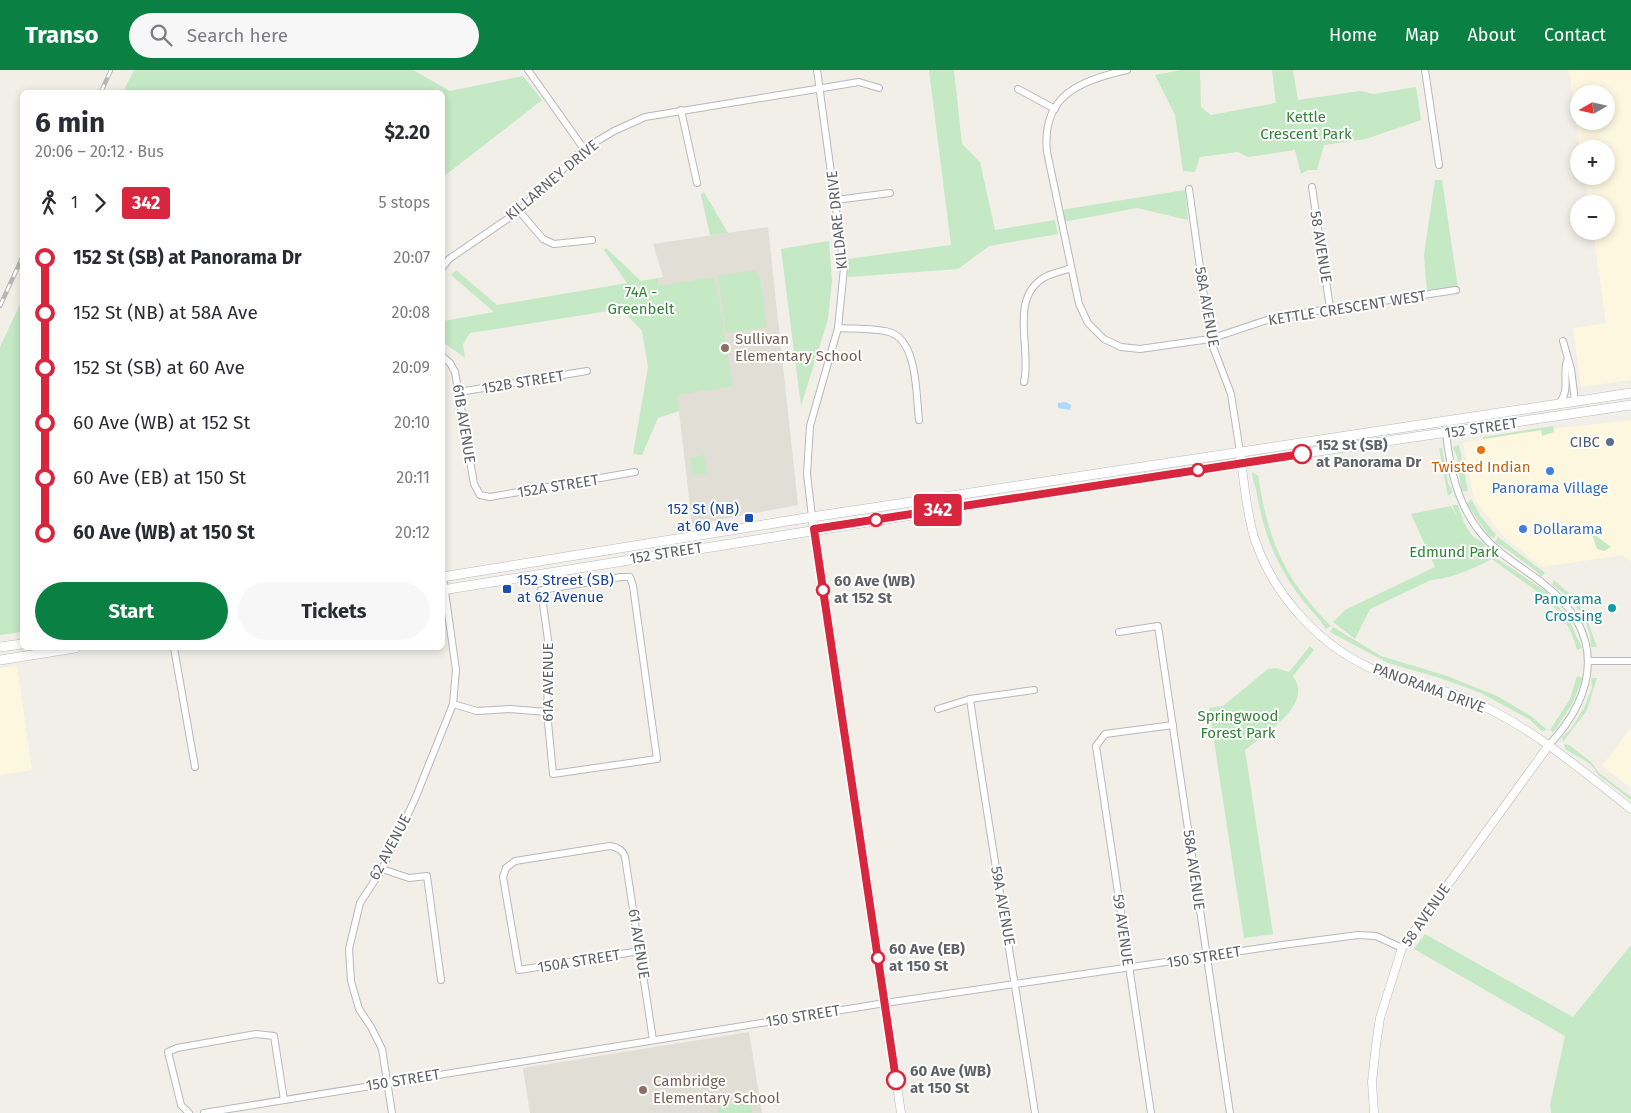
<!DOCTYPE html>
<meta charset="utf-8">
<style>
:root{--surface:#fff;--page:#f7f7f7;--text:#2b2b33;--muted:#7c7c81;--accent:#0b8043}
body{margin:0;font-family:"Fira Sans",sans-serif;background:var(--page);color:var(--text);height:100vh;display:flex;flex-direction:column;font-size:19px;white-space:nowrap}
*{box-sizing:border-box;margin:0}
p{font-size:16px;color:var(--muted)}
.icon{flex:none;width:28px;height:28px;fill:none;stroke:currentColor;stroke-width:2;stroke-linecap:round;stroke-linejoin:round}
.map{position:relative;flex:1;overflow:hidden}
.panel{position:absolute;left:20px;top:20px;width:425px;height:560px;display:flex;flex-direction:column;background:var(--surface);border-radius:8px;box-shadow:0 2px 8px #0003}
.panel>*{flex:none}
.badge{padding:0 10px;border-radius:4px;font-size:18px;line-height:32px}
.needle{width:32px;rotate:261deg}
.tools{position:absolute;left:1570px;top:15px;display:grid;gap:10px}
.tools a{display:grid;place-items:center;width:45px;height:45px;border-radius:50%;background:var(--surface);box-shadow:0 2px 8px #0003;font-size:25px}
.map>.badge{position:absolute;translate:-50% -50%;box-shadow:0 0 0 2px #fff}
.legs{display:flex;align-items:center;gap:8px;height:55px;padding:0 15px;font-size:16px}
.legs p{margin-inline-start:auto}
.headline{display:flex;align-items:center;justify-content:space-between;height:85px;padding:0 15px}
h1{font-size:28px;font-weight:700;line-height:38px}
.action{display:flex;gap:10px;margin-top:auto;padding:10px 15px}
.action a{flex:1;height:58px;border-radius:30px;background:var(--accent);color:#fff;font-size:20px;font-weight:700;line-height:58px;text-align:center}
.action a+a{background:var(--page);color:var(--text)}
ul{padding:0 15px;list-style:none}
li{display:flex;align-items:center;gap:18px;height:55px;font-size:19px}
li i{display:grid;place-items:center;width:8px;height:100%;margin:0 6px;background:currentColor}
li i::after{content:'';width:12px;height:12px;margin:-6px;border:4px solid;border-radius:50%;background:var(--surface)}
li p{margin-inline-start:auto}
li:first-child i{background:linear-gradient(#0000 50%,currentColor 0)}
li:last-child i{background:linear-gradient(currentColor 50%,#0000 0)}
header{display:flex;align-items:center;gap:30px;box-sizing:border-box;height:70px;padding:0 25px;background:var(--accent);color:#fff}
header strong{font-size:24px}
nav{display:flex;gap:28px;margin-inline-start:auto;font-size:18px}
.search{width:350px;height:45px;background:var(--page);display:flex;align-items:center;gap:12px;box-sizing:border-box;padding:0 18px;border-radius:28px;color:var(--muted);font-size:19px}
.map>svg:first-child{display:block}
.commercial{fill:#fef7e0;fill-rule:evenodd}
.education{fill:#e1ded6}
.green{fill:#c5e8c5}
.water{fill:#aadaff}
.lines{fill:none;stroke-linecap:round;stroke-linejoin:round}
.minor-casing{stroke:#b5b8bc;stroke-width:8}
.tertiary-casing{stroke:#b5b8bc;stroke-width:9}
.secondary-casing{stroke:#b6babf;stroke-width:10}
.minor{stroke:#fff;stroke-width:6}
.tertiary{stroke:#fff;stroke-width:8}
.secondary{stroke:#fff;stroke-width:9}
.rail-casing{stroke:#b6b7b8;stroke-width:4.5}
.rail{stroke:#fff;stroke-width:2.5;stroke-dasharray:8;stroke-linecap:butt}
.line-1-casing{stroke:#fff;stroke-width:11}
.line-1{stroke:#d7263d;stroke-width:8}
.education-dot{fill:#8d6e63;stroke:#fff;stroke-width:2}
.service-dot{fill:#5c6f8a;stroke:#fff;stroke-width:2}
.food-dot{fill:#e8710a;stroke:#fff;stroke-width:2}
.stop-1-dot{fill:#fff;stroke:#d7263d;stroke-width:2.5}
.shop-dot{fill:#3f7fe0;stroke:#fff;stroke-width:2}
.transit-dot{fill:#1a4fb4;stroke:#fff;stroke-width:2}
.culture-dot{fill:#0f9aa8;stroke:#fff;stroke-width:2}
.labels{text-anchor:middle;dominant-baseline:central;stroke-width:4;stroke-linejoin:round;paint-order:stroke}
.park-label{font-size:15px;fill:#348238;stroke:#fff}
.street-label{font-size:15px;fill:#5f6368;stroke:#fff}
.education-label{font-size:15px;fill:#785e54;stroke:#fff;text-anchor:start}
.service-label{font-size:15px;fill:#4e5e75;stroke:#fff;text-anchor:end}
.stop-label{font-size:15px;font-weight:bold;fill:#5f6368;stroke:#fff;text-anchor:start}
.food-label{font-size:15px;fill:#c56008;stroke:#fff}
.shop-label{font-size:15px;fill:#366cbe;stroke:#fff}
.transit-label{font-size:15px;fill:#164399;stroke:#fff;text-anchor:end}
.culture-label{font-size:15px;fill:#0d838f;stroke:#fff;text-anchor:end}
</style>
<header>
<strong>Transo</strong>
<div class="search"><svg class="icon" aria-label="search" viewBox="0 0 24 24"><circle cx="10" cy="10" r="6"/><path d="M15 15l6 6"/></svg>Search here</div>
<nav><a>Home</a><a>Map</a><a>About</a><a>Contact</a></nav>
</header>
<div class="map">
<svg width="1631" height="1043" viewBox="0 0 1631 1043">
<rect width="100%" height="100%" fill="#f1efe8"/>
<g class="commercial">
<path d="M1569,0H1631V310L1581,317L1573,258L1606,253L1593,161H1606V134H1589L1584,106H1606V79H1580ZM1579,24H1606V51H1579Z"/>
<polygon points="1631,350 1631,491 1622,485 1542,497 1503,466 1474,429 1463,373 1551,359"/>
<polygon points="17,595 32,700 0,705 0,598"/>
<polygon points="1631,657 1631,718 1602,696"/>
</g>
<g class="education">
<polygon points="768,157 798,435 692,455 679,341 658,208 663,207 653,174"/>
<polygon points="749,962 762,1043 530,1043 523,998"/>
</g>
<g class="green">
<polygon points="134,0 413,0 450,21 523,6 542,30 443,107 442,22 123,22"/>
<polygon points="929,0 954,0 962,74 980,92 995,160 1055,150 1058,164 989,176 958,199 848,207 847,189 951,175"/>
<polygon points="1181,0 1200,0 1201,37 1211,45 1276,33 1272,0 1293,0 1298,30 1360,21 1374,24 1416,17 1421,50 1366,69 1324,75 1317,100 1308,100 1301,104 1295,80 1248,87 1238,82 1200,87 1195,102 1183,101 1175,45 1155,5"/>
<polygon points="1435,110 1442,110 1458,218 1427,222 1424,185"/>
<polygon points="1185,120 1188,150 1137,138 1063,152 1061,140"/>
<polygon points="704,122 728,163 710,165 701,125"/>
<polygon points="829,171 832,211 828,249 801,336 781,179"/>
<polygon points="606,178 641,211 658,208 659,216 715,207 733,316 677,325 679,341 658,348 642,385 633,384 648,297 642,261 621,239 470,263 463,274 465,288 443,272 443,251 494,242 451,205 456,200 497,235 627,213 604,180"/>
<polygon points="754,200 760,208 767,257 726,263 718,206"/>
<polygon points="22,230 22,562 0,565 0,277"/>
<polygon points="1553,356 1554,362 1542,366 1541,360 1483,369 1483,367"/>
<polygon points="1459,375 1468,421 1462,421 1461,418 1457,387 1453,377"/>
<polygon points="1439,378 1442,378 1448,413 1453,422 1448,426"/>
<polygon points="704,385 707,403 693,405 690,388"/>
<path d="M1252,402L1258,406C1268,470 1284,509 1331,556L1326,559L1319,549C1285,514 1265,473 1257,424C1256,416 1252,411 1252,402Z"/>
<polygon points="1471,429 1481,447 1496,465 1494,468 1489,466 1467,434"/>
<path d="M1452,435H1458C1461,445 1466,461 1475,468C1479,470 1482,471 1485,475L1483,482L1488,478L1496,488L1547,522L1569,550L1582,578L1577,580C1566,533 1528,517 1492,489C1472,499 1453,508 1431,510L1370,539L1355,569L1333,552L1345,540L1435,497L1411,444L1451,436L1459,450Z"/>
<polygon points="1591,462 1611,477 1604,481 1597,479"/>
<polygon points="1498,467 1545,503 1541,507 1536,501 1505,478 1495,472"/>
<polygon points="1554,510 1575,529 1587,547 1584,548 1570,528 1552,515"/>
<polygon points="1587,549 1597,577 1591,577 1590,565 1585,550"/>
<polygon points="1333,557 1381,586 1447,606 1497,626 1531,646 1547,660 1542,661 1529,649 1481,623 1440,608 1388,593 1330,562"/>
<path d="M1310,576L1314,580L1293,606C1314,635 1265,663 1245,680L1273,864L1244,868L1209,638L1223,636L1268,599L1276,598L1289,602Z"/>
<polygon points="1577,606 1583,608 1572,634 1554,662 1550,660 1570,629"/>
<polygon points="1591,608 1597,608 1587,640 1563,672 1562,667 1571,659 1584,638 1592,618"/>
<path d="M1564,674L1569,675L1591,692L1599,703L1631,727V730L1597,704C1593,691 1574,686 1565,679Z"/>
<polygon points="1425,864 1573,947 1631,875 1631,1043 1551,1043 1550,1035 1565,966 1414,879"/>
<polygon points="751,1031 752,1043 718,1043 717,1037"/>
</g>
<polygon class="water" points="1066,332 1071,335 1070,340 1058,338 1058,333"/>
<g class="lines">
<g class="minor-casing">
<g id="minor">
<polyline points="528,0 584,79"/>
<path d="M1127,0C1081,10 1041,25 1047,82L1079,234L1088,253L1104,269L1121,277L1140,279L1210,269L1276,247L1456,220"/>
<polyline points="1425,0 1439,95"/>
<polyline points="1018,19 1055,39"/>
<polyline points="681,40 697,113"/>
<polyline points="1312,117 1330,238"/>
<polyline points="1189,119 1210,269 1231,324 1240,382"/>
<polyline points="836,130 890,123"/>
<polyline points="519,141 543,169 554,174 592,170"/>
<polyline points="442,198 449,189 519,141 584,79 614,61 645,47 859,12 879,18"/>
<path d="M838,258C854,259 874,258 889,262C918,270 916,326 919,350"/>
<polyline points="1563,271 1571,299 1575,331"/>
<polyline points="442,286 450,293 455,302 474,414 480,425 490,427 635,402"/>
<path d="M1024,312C1032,279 1008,228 1045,207C1053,203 1063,201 1071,198"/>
<polyline points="459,322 587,301"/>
<path d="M1559,334C1571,318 1562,308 1567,291"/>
<path d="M1446,363C1450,399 1457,433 1480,462C1498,485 1523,497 1545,515C1605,563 1598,622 1549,675"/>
<polyline points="812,447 807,404 810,356 838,258 844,198 817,0"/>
<polygon points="621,507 630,507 633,516 657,689 553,704 547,642 549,577 541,520"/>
<polyline points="1119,562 1158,556 1230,1043"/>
<polyline points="174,578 195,697"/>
<polyline points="1589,591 1631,591"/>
<path d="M970,629C990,768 1014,905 1035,1043"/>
<polyline points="453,634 477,641 510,639 547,642"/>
<polyline points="938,639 970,629 1034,620"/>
<polyline points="382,799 409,808 427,806 441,910"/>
<path d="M640,881L519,900L503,807L506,798L515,791L610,776C617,777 623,780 625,787L653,970"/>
<polyline points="189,1043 181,1035 168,982 177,978 256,964 274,966 284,1030"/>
<polyline points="204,1043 885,933 1275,876 1358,865 1376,866 1402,878"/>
<polyline points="392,1043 382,979 371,957 359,939 351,911 349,879 360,833 382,799 415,729 453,634 456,600 443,507"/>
<polyline points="1151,1043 1096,676 1105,664 1173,655"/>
</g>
</g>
<g class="tertiary-casing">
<g id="tertiary">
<path d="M1240,382C1244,410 1246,440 1254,467C1274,528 1323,580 1382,603C1412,614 1443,618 1472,631C1531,656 1581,700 1631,739"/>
<polyline points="812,447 901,1043"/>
<polyline points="1374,1043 1372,1012 1376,975 1380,948 1402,878 1549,675"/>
</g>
</g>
<g class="secondary-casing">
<g id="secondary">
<polyline points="442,507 812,447 1631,323"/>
<polyline points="442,520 1231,394 1631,335"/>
<polyline points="0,577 22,574"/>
<polyline points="0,590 75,578"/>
</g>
</g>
<use href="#minor" class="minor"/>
<use href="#tertiary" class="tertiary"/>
<use href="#secondary" class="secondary"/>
<g class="rail-casing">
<g id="rail">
<polyline points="101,22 111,0"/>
<polyline points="0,236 22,188"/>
</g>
</g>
<use href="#rail" class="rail"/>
</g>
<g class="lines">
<g class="line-1-casing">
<polyline id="line-1" points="896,1010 814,459 1302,384"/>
</g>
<use href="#line-1" class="line-1"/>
</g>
<g class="education-dot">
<circle cx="725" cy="278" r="5"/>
<circle cx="643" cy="1020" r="5"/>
</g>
<circle class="service-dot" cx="1610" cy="372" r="5"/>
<circle class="food-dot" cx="1481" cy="380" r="5"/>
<g class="stop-1-dot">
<circle cx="1302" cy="384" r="9"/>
<circle cx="1198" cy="400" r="6"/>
<circle cx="876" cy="450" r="6"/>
<circle cx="823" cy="520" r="6"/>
<circle cx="878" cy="888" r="6"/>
<circle cx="896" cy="1010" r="9"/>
</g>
<g class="shop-dot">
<circle cx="1550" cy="401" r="5"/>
<circle cx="1523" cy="459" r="5"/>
</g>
<g class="transit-dot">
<rect x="744" y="443" width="10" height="10" rx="2.5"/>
<rect x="502" y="514" width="10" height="10" rx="2.5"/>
</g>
<circle class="culture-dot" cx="1612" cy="538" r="5"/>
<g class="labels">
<g class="park-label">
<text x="1306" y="47">Kettle<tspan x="1306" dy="17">Crescent Park</tspan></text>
<text x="641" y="222">74A -<tspan x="641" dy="17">Greenbelt</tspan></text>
<text x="1454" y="482">Edmund Park</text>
<text x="1238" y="646">Springwood<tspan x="1238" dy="17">Forest Park</tspan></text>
</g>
<g class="street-label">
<text transform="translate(552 110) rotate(-40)">KILLARNEY DRIVE</text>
<text transform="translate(837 150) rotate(-96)">KILDARE DRIVE</text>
<text transform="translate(1321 177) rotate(81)">58 AVENUE</text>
<text transform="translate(1207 237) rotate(80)">58A AVENUE</text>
<text transform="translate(1347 238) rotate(-9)">KETTLE CRESCENT WEST</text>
<text transform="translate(523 312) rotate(-9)">152B STREET</text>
<text transform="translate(464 354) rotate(81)">61B AVENUE</text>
<text transform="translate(1481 358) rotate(-8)">152 STREET</text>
<text transform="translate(558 416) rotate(-9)">152A STREET</text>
<text transform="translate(666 483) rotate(-9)">152 STREET</text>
<text transform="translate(548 612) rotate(-90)">61A AVENUE</text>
<text transform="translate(1429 618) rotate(20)">PANORAMA DRIVE</text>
<text transform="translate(390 777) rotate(-62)">62 AVENUE</text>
<text transform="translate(1194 800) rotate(82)">58A AVENUE</text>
<text transform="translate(1003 836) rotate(80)">59A AVENUE</text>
<text transform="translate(1426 845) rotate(-55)">58 AVENUE</text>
<text transform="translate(1123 860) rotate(82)">59 AVENUE</text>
<text transform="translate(639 874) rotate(81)">61 AVENUE</text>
<text transform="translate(1204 887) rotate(-9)">150 STREET</text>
<text transform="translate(579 891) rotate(-9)">150A STREET</text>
<text transform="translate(803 946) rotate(-9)">150 STREET</text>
<text transform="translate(403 1010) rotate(-9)">150 STREET</text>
</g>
<g class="education-label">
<text x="735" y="269">Sullivan<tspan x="735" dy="17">Elementary School</tspan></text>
<text x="653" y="1011">Cambridge<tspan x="653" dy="17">Elementary School</tspan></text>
</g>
<g class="service-label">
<text x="1600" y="372">CIBC</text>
</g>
<g class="stop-label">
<text x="1316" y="375">152 St (SB)<tspan x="1316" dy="17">at Panorama Dr</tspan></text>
<text x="834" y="511">60 Ave (WB)<tspan x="834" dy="17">at 152 St</tspan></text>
<text x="889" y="879">60 Ave (EB)<tspan x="889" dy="17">at 150 St</tspan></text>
<text x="910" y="1001">60 Ave (WB)<tspan x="910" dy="17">at 150 St</tspan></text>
</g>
<g class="food-label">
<text x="1481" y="397">Twisted Indian</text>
</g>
<g class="shop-label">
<text x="1550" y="418">Panorama Village</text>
<text x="1533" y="459" text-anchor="start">Dollarama</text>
</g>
<g class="transit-label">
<text x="739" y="439">152 St (NB)<tspan x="739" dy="17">at 60 Ave</tspan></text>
<text x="517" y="510" text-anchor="start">152 Street (SB)<tspan x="517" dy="17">at 62 Avenue</tspan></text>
</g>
<g class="culture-label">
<text x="1602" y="529">Panorama<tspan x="1602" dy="17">Crossing</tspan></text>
</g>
</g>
</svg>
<div class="tools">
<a><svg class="needle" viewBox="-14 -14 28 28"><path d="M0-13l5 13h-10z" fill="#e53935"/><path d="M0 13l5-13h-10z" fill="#7c7c81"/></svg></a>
<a>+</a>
<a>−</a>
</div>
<b class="badge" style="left:938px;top:440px;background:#d7263d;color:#fff">342</b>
<section class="panel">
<div class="headline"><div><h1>6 min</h1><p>20:06 – 20:12 · Bus</p></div><b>$2.20</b></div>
<div class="legs"><svg class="icon" aria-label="walk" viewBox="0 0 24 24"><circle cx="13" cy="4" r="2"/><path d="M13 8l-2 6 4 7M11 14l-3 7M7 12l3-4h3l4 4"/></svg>1<svg class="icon" aria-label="forward" viewBox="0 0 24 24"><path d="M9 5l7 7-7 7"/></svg><b class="badge" style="background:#d7263d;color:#fff">342</b><p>5 stops</p></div>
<ul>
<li><i style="color:#d7263d"></i><b>152 St (SB) at Panorama Dr</b><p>20:07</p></li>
<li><i style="color:#d7263d"></i><span>152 St (NB) at 58A Ave</span><p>20:08</p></li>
<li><i style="color:#d7263d"></i><span>152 St (SB) at 60 Ave</span><p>20:09</p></li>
<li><i style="color:#d7263d"></i><span>60 Ave (WB) at 152 St</span><p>20:10</p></li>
<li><i style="color:#d7263d"></i><span>60 Ave (EB) at 150 St</span><p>20:11</p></li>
<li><i style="color:#d7263d"></i><b>60 Ave (WB) at 150 St</b><p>20:12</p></li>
</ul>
<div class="action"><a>Start</a><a>Tickets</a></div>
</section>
</div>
